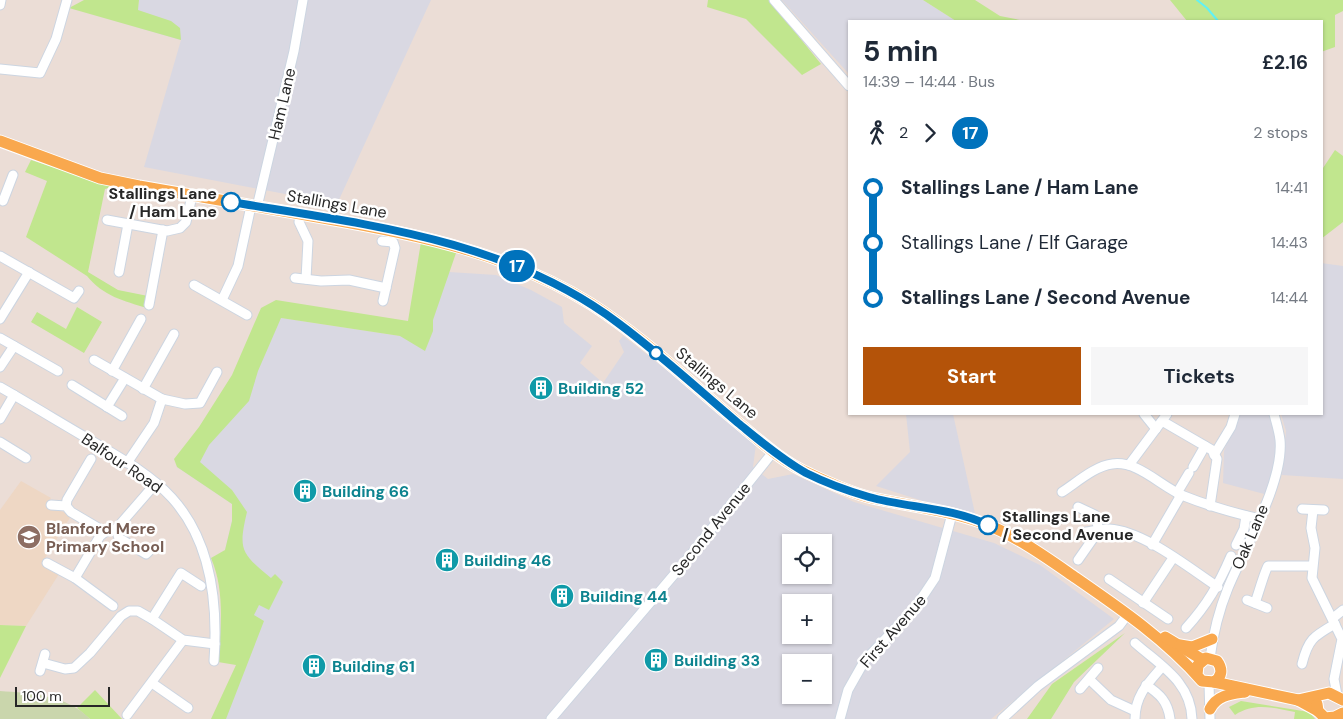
<!DOCTYPE html>
<meta charset="utf-8">
<style>
:root{--surface:#fff;--page:#f6f6f7;--text:#1f2937;--muted:#747a83;--accent:#b45309}
body{margin:0;font-family:"DM Sans",sans-serif;background:var(--page);color:var(--text);height:100vh;display:flex;flex-direction:column;font-size:19px;white-space:nowrap}
*{box-sizing:border-box;margin:0}
p{font-size:16px;color:var(--muted)}
.icon{flex:none;width:28px;height:28px;fill:none;stroke:currentColor;stroke-width:2;stroke-linecap:round;stroke-linejoin:round}
.map{position:relative;flex:1;overflow:hidden}
.panel{position:absolute;left:848px;top:20px;width:475px;height:395px;display:flex;flex-direction:column;background:var(--surface);border-radius:0px;box-shadow:0 1px 4px #0004}
.panel>*{flex:none}
.badge{padding:0 10px;border-radius:16px;font-size:18px;line-height:32px}
.tools{position:absolute;left:782px;top:534px;display:grid;gap:10px}
.tools a{display:grid;place-items:center;width:50px;height:50px;border-radius:0px;background:var(--surface);box-shadow:0 1px 4px #0004;font-size:25px}
.scale{position:absolute;left:15px;bottom:12px;width:95px;box-sizing:border-box;padding-left:5px;border:2px solid #272727;border-top:0;font-size:14px;line-height:18px;white-space:nowrap;color:#272727;-webkit-text-stroke:4px #fff;paint-order:stroke}
.map>.badge{position:absolute;translate:-50% -50%;box-shadow:0 0 0 2px #fff}
.legs{display:flex;align-items:center;gap:8px;height:55px;padding:0 15px;font-size:16px}
.legs p{margin-inline-start:auto}
.head{display:flex;align-items:center;justify-content:space-between;height:85px;padding:0 15px}
h1{font-size:28px;font-weight:700;line-height:38px}
.action{display:flex;gap:10px;margin-top:auto;padding:10px 15px}
.action a{flex:1;height:58px;border-radius:0px;background:var(--accent);color:#fff;font-size:20px;font-weight:700;line-height:58px;text-align:center}
.action a+a{background:var(--page);color:var(--text)}
ul{padding:0 15px;list-style:none}
li{display:flex;align-items:center;gap:18px;height:55px;font-size:19px}
li i{display:grid;place-items:center;width:8px;height:100%;margin:0 6px;background:currentColor}
li i::after{content:'';width:12px;height:12px;margin:-6px;border:4px solid;border-radius:50%;background:var(--surface)}
li p{margin-inline-start:auto}
li:first-child i{background:linear-gradient(#0000 50%,currentColor 0)}
li:last-child i{background:linear-gradient(currentColor 50%,#0000 0)}
.map>svg:first-child{display:block}
.industrial{fill:#d9d8e2;fill-rule:evenodd}
.education{fill:#eed7c4}
.green{fill:#c1e68e}
.cemetery{fill:#cad6ac}
.lines{fill:none;stroke-linecap:round;stroke-linejoin:round}
.stream{stroke:#61f1f5;stroke-width:2}
.minor-casing{stroke:#ccd5e1;stroke-width:11}
.major-casing{stroke:#fff;stroke-width:13}
.minor{stroke:#fff;stroke-width:9}
.major{stroke:#f9a84e;stroke-width:11}
.line-1-casing{stroke:#fff;stroke-width:11}
.line-1{stroke:#0072bc;stroke-width:8}
.stop-1-dot{fill:#fff;stroke:#0072bc;stroke-width:2.5}
.labels{text-anchor:middle;dominant-baseline:central;stroke-width:5;stroke-linejoin:round;paint-order:stroke}
.street-label{font-size:16px;fill:#272727;stroke:#fff}
.stop-label{font-size:16px;font-weight:bold;fill:#272727;stroke:#fff;text-anchor:end}
.culture-label{font-size:16px;font-weight:bold;fill:#0d838f;stroke:#fff;text-anchor:start}
.education-label{font-size:16px;font-weight:bold;fill:#785e54;stroke:#fff;text-anchor:start}
</style>
<div class="map">
<svg width="1343" height="719" viewBox="0 0 1343 719">
<rect width="100%" height="100%" fill="#ebddd6"/>
<g class="industrial">
<polygon points="139,0 431,0 337,204 144,167 181,40 136,27"/>
<polygon points="782,0 923,0 956,21 849,21 849,74"/>
<polygon points="1321,263 1343,266 1343,479 1282,475 1286,431 1281,414 1321,414"/>
<path d="M449,272L496,275L531,290L562,307L564,323L592,346L580,363L603,383L624,352L619,341L623,336L691,389L756,444L753,467L768,479L793,474L854,502L994,543L1040,565L1114,619L991,719H218L262,587L225,550L232,521V504L177,467L245,373L281,318L400,336ZM791,542H824V575H791ZM791,602H824V635H791ZM791,662H824V695H791Z"/>
<polygon points="906,414 953,414 976,518 876,486 910,452"/>
<polygon points="1238,414 1274,414 1280,441 1268,495 1223,483 1224,451"/>
</g>
<polygon class="education" points="21,481 51,498 48,504 71,516 42,563 59,574 26,626 0,625 0,510"/>
<g class="green">
<polygon points="84,0 139,0 138,10 171,21 180,28 181,40 69,8"/>
<polygon points="708,0 769,0 821,64 802,75 746,19 707,7"/>
<polygon points="923,0 975,0 1000,16 1025,21 956,21"/>
<polygon points="1170,0 1343,0 1343,11 1335,15 1335,47 1321,52 1321,21 1187,21"/>
<polygon points="1335,150 1343,156 1343,222 1321,239 1321,171"/>
<path d="M31,160L113,187L105,189L88,272L118,290L148,296L147,308C124,301 103,296 87,276L26,237L47,181L25,172Z"/>
<path d="M421,242L456,253L433,320V331L425,351L400,336L281,318L258,371L249,401L209,445L200,462L232,490L247,512C238,550 241,553 271,578L275,574L283,582L269,610L259,605L254,615L264,621L226,719H211L236,665L218,662C221,628 225,590 211,558L225,550L232,521V504L177,467L174,459L199,427L232,375L261,308L276,300L408,321Z"/>
<polygon points="77,307 102,322 84,353 31,322 37,312 66,329"/>
<polygon points="0,625 26,626 0,678"/>
<polygon points="1125,633 1074,682 1051,719 1027,719 1052,684"/>
<polygon points="95,690 122,719 90,719 77,708"/>
<path d="M1241,701L1309,712L1315,719H1294L1295,712C1273,708 1255,702 1235,715L1229,707Z"/>
</g>
<path class="cemetery" d="M0,691C31,693 67,695 90,719H0Z"/>
<g class="lines">
<polyline class="stream" points="1197,0 1207,8 1218,21"/>
<g class="minor-casing">
<g id="minor">
<polyline points="774,0 849,86"/>
<polyline points="0,5 1,0"/>
<polyline points="0,69 40,73 56,39 67,0"/>
<polyline points="3,201 13,175"/>
<polyline points="257,207 294,51 303,0"/>
<polyline points="300,214 299,222 308,241 306,279"/>
<polyline points="107,220 167,231 180,228 186,222 192,196"/>
<polyline points="382,241 393,242 395,248 383,301"/>
<polyline points="0,256 74,298 79,291"/>
<polyline points="119,272 128,224"/>
<polyline points="295,278 321,281 349,280 386,288"/>
<polyline points="194,285 247,315"/>
<polyline points="222,300 238,266 251,206"/>
<polyline points="149,305 163,230"/>
<polyline points="0,319 29,272"/>
<polyline points="0,338 58,371"/>
<polyline points="94,360 162,399 154,423 127,463"/>
<polyline points="0,367 14,346"/>
<polyline points="112,371 141,319"/>
<polyline points="72,385 122,416"/>
<path d="M0,387C28,403 56,420 85,437C115,455 148,472 172,498C212,542 218,605 214,661"/>
<polyline points="143,389 174,334"/>
<polyline points="162,399 185,404 200,403 217,372"/>
<polyline points="107,407 125,378"/>
<polyline points="1144,414 1156,429"/>
<polyline points="0,419 14,395"/>
<polyline points="1162,421 1212,450 1217,459 1210,506"/>
<polyline points="0,442 26,458"/>
<polyline points="1214,455 1231,427 1235,414"/>
<polyline points="1129,465 1167,414"/>
<polyline points="1193,467 1205,446"/>
<path d="M1062,492C1076,483 1095,466 1112,464C1138,460 1161,487 1184,496C1209,506 1234,513 1260,519"/>
<polyline points="1177,493 1189,473"/>
<polyline points="51,505 66,506 71,512 105,532"/>
<polyline points="66,506 67,500 91,459"/>
<polyline points="1078,507 1095,515 1099,530 1078,560"/>
<polyline points="1302,509 1324,510"/>
<polyline points="1313,510 1311,528 1315,548 1312,578 1342,639 1334,679 1337,695"/>
<polyline points="116,529 119,538 146,554 149,551"/>
<path d="M1086,532C1093,531 1101,529 1109,529C1144,531 1189,568 1218,587"/>
<polyline points="1152,545 1181,495"/>
<polyline points="1236,545 1244,529 1246,516"/>
<polyline points="47,563 75,578 113,606"/>
<polyline points="75,578 100,536 105,532 116,529 156,483"/>
<polyline points="1109,579 1168,619"/>
<polyline points="1247,600 1267,608"/>
<polyline points="1143,603 1173,558"/>
<path d="M1255,603C1258,595 1265,570 1268,566H1312"/>
<polyline points="1333,618 1343,610"/>
<polyline points="152,619 181,573 201,586"/>
<path d="M1186,628C1207,605 1219,584 1231,556"/>
<path d="M1135,643C1161,666 1191,682 1192,719"/>
<path d="M1210,658C1213,635 1219,610 1228,588C1244,549 1284,482 1280,440C1279,431 1276,422 1274,414"/>
<polyline points="43,663 65,669 74,668 90,653 121,616 129,611 138,611 152,619 183,640 215,644"/>
<path d="M1302,664C1308,639 1314,636 1335,624"/>
<polyline points="40,671 45,654"/>
<polyline points="1089,679 1111,700 1135,711"/>
<polyline points="152,683 188,708"/>
<polyline points="1209,683 1210,719"/>
<path d="M1146,685C1160,694 1168,702 1170,719"/>
<polyline points="1080,689 1098,668"/>
<polyline points="127,715 183,640"/>
<polyline points="551,719 689,557 773,452"/>
<polyline points="840,719 848,690 865,660 915,608 935,578 952,514"/>
<polyline points="1002,719 1038,686 1119,626 1128,614"/>
<path d="M1135,719C1135,696 1148,683 1162,667"/>
</g>
</g>
<g class="major-casing">
<g id="major">
<path d="M0,141L100,178L139,186C200,197 262,207 323,218C416,234 509,253 591,304C644,338 689,382 736,421C759,440 782,462 810,474C829,483 851,493 872,498C909,506 947,510 983,523C1017,536 1047,558 1076,578C1121,609 1166,640 1202,681L1214,682C1222,677 1223,669 1217,661L1206,658L1198,665L1197,675"/>
<polyline points="1165,637 1203,660"/>
<polyline points="1180,645 1192,647 1212,639"/>
<polyline points="1214,682 1298,700 1318,711"/>
<polyline points="1298,700 1329,693 1343,700"/>
<polyline points="1317,704 1318,711 1325,718 1335,717 1343,713"/>
<path d="M1210,709C1217,695 1231,694 1245,692"/>
</g>
</g>
<use href="#minor" class="minor"/>
<use href="#major" class="major"/>
</g>
<g class="lines">
<g class="line-1-casing">
<path id="line-1" d="M231,202C364,224 507,239 618,323C660,354 698,389 738,423C759,440 781,459 806,473C824,482 848,491 869,497C908,508 950,507 988,525"/>
</g>
<use href="#line-1" class="line-1"/>
</g>
<defs>
<g id="building-disc" transform="scale(1.25)"><circle r="9.5" fill="#0f9aa8" stroke="#fff"/><path d="M-4-6H4V6H1V3H-1V6H-4ZM-2.5-4.3h1.7v1.8h-1.7ZM.8-4.3h1.7v1.8H.8ZM-2.5-1h1.7V.8h-1.7ZM.8-1h1.7V.8H.8Z" fill="#fff"/></g>
<g id="school-disc" transform="scale(1.25)"><circle r="9.5" fill="#8d6e63" stroke="#fff"/><path d="M0-5L7-2L0 1L-7-2ZM-4 1L0 2.5L4 1V4Q0 6-4 4Z" fill="#fff"/></g>
</defs>
<g fill-rule="evenodd">
<use href="#building-disc" x="541" y="388"/>
<use href="#building-disc" x="305" y="491"/>
<use href="#school-disc" x="29" y="537"/>
<use href="#building-disc" x="447" y="560"/>
<use href="#building-disc" x="562" y="596"/>
<use href="#building-disc" x="656" y="660"/>
<use href="#building-disc" x="314" y="666"/>
</g>
<g class="stop-1-dot">
<circle cx="231" cy="202" r="9"/>
<circle cx="656" cy="353" r="6"/>
<circle cx="988" cy="525" r="9"/>
</g>
<g class="labels">
<g class="street-label">
<text transform="translate(282 104) rotate(-77)">Ham Lane</text>
<text transform="translate(337 204) rotate(10)">Stallings Lane</text>
<text transform="translate(717 383) rotate(40)">Stallings Lane</text>
<text transform="translate(122 463) rotate(34)">Balfour Road</text>
<text transform="translate(711 529) rotate(-51)">Second Avenue</text>
<text transform="translate(1250 537) rotate(-67)">Oak Lane</text>
<text transform="translate(893 631) rotate(-49)">First Avenue</text>
</g>
<g class="stop-label">
<text x="217" y="193">Stallings Lane<tspan x="217" dy="18">/ Ham Lane</tspan></text>
<text x="1002" y="516" text-anchor="start">Stallings Lane<tspan x="1002" dy="18">/ Second Avenue</tspan></text>
</g>
<g class="culture-label">
<text x="558" y="388">Building 52</text>
<text x="322" y="491">Building 66</text>
<text x="464" y="560">Building 46</text>
<text x="580" y="596">Building 44</text>
<text x="674" y="660">Building 33</text>
<text x="332" y="666">Building 61</text>
</g>
<g class="education-label">
<text x="46" y="528">Blanford Mere<tspan x="46" dy="18">Primary School</tspan></text>
</g>
</g>
</svg>
<div class="tools">
<a><svg class="icon" aria-label="locate" viewBox="0 0 24 24"><circle cx="12" cy="12" r="6"/><path d="M12 2v4M12 18v4M2 12h4M18 12h4"/></svg></a>
<a>+</a>
<a>−</a>
</div>
<div class="scale">100 m</div>
<b class="badge" style="left:517px;top:266px;background:#0072bc;color:#fff">17</b>
<section class="panel">
<div class="head"><div><h1>5 min</h1><p>14:39 – 14:44 · Bus</p></div><b>£2.16</b></div>
<div class="legs"><svg class="icon" aria-label="walk" viewBox="0 0 24 24"><circle cx="13" cy="4" r="2"/><path d="M13 8l-2 6 4 7M11 14l-3 7M7 12l3-4h3l4 4"/></svg>2<svg class="icon" aria-label="forward" viewBox="0 0 24 24"><path d="M9 5l7 7-7 7"/></svg><b class="badge" style="background:#0072bc;color:#fff">17</b><p>2 stops</p></div>
<ul>
<li><i style="color:#0072bc"></i><b>Stallings Lane / Ham Lane</b><p>14:41</p></li>
<li><i style="color:#0072bc"></i><span>Stallings Lane / Elf Garage</span><p>14:43</p></li>
<li><i style="color:#0072bc"></i><b>Stallings Lane / Second Avenue</b><p>14:44</p></li>
</ul>
<div class="action"><a>Start</a><a>Tickets</a></div>
</section>
</div>
